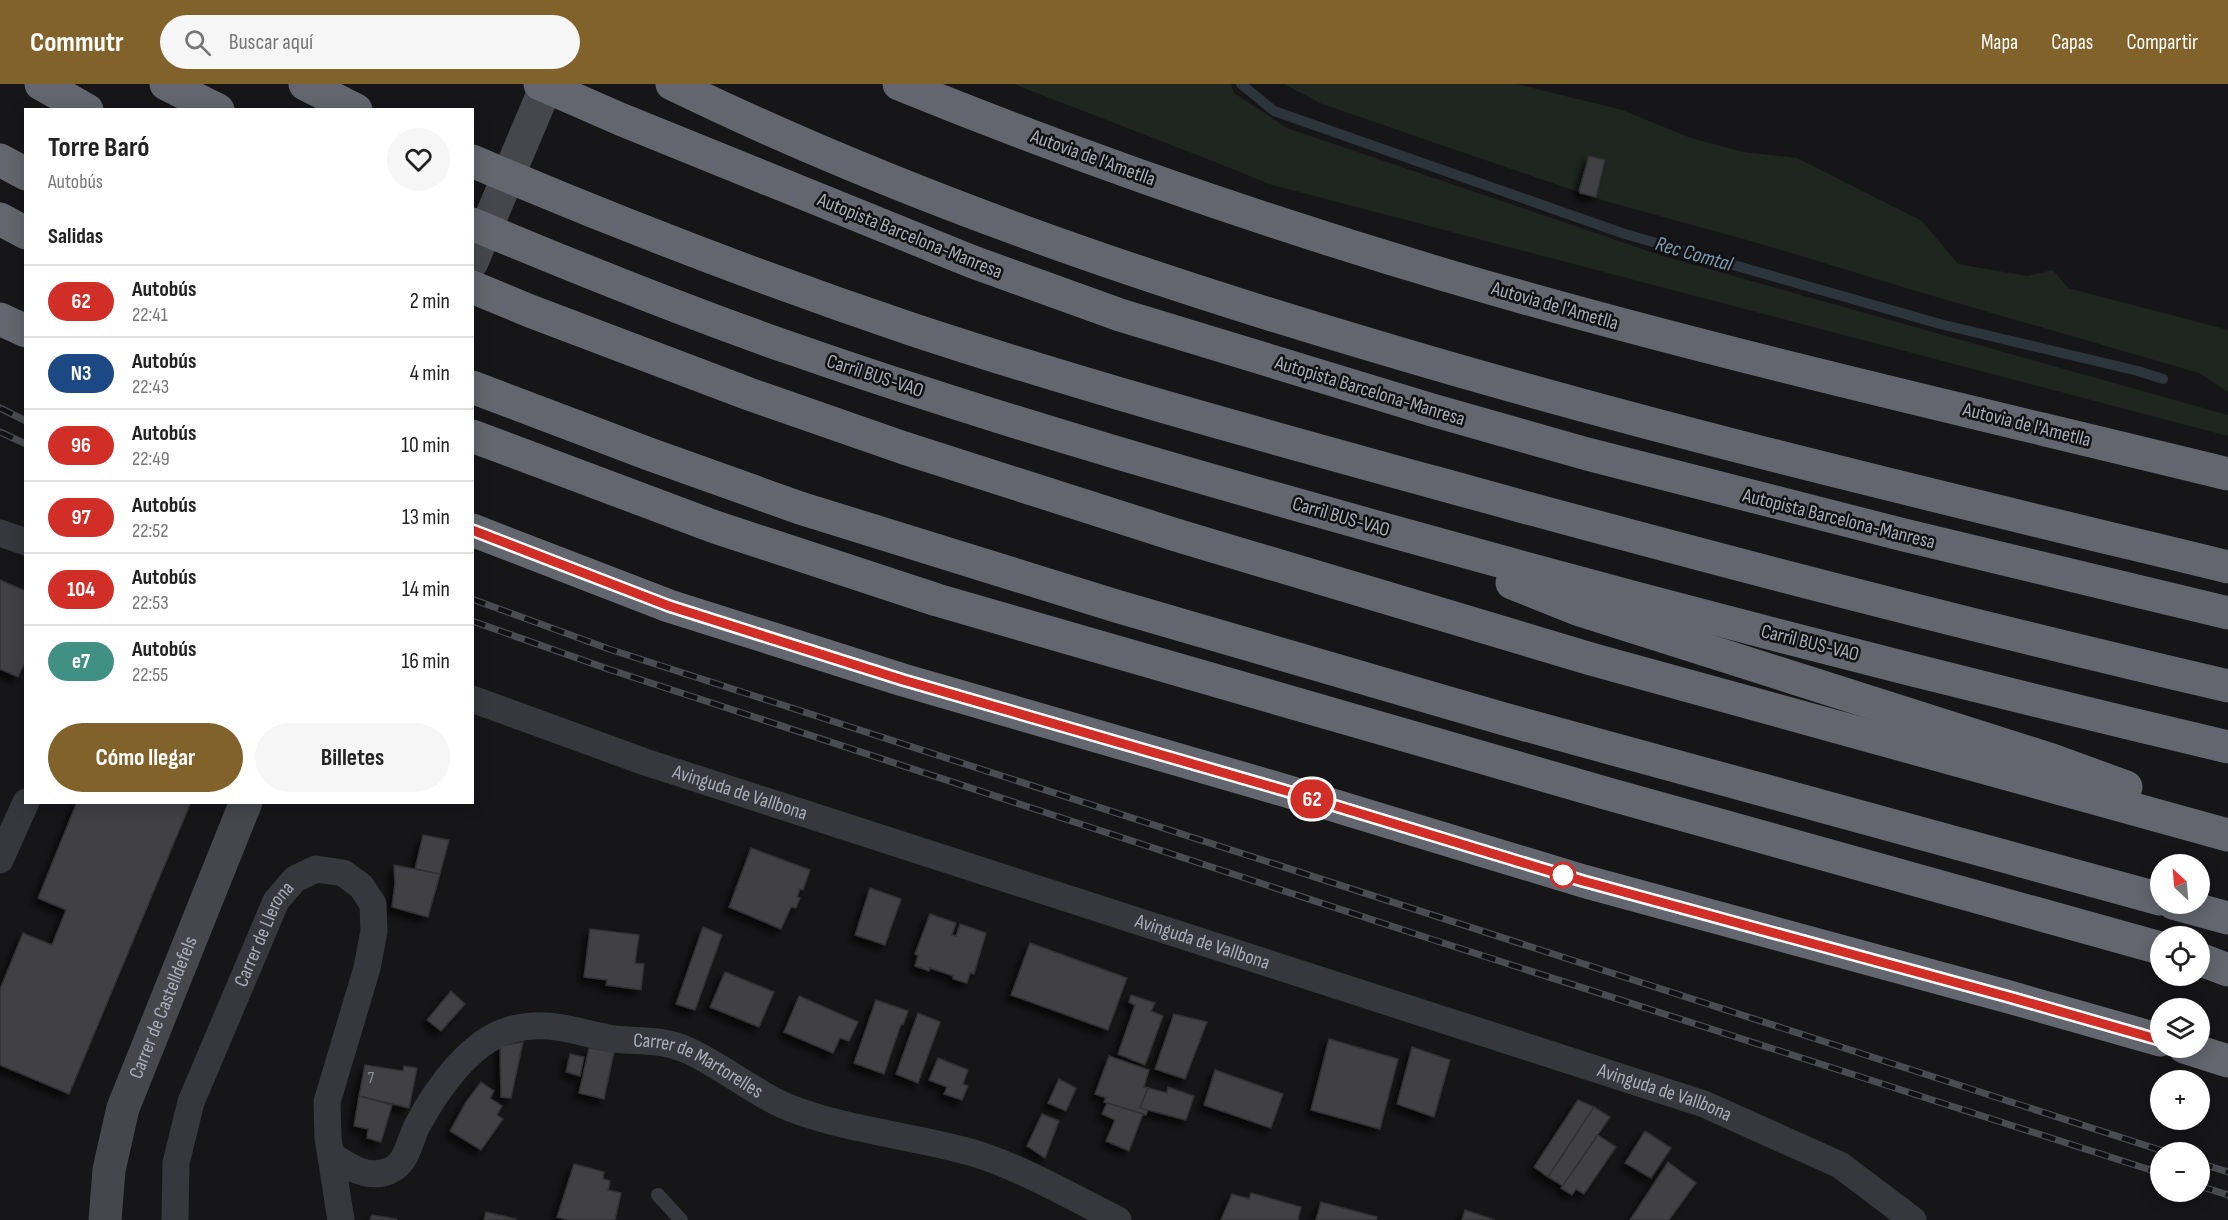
<!DOCTYPE html>
<html lang="es">
<meta charset="utf-8">
<style>
:root{--surface:#fff;--page:#f6f6f6;--text:#222;--muted:#767676;--line:#e0e0e0;--accent:#80622a}
body{margin:0;font-family:"Sofia Sans Condensed",sans-serif;background:var(--page);color:var(--text);height:100vh;display:flex;flex-direction:column;font-size:22px;white-space:nowrap}
*{box-sizing:border-box;margin:0}
p{font-size:20px;color:var(--muted)}
.icon{flex:none;width:33px;height:33px;fill:none;stroke:currentColor;stroke-width:2;stroke-linecap:round;stroke-linejoin:round}
.map{position:relative;flex:1;overflow:hidden}
.drawer{position:absolute;left:24px;top:24px;width:450px;height:696px;display:flex;flex-direction:column;background:var(--surface);border-radius:0px;box-shadow:0 3px 15px #0003}
.drawer>*{flex:none}
.badge{padding:0 12px;border-radius:20px;font-size:21px;line-height:39px}
.needle{width:39px;rotate:334deg}
.fabs{position:absolute;left:2150px;top:770px;display:grid;gap:12px}
.fabs a{display:grid;place-items:center;width:60px;height:60px;border-radius:50%;background:var(--surface);box-shadow:0 3px 15px #0003;font-size:30px}
.map>.badge{position:absolute;translate:-50% -50%;box-shadow:0 0 0 3px #fff}
h2{padding:0 24px;font-size:22px;line-height:54px}
.round{display:grid;place-items:center;flex:none;width:63px;height:63px;border-radius:32px;background:var(--page)}
.headline{display:flex;align-items:center;justify-content:space-between;height:102px;padding:0 24px}
h1{font-size:28px;font-weight:700;line-height:45px}
.action{display:flex;gap:12px;margin-top:auto;padding:12px 24px}
.action a{flex:1;height:69px;border-radius:36px;background:var(--accent);color:#fff;font-size:24px;font-weight:700;line-height:69px;text-align:center}
.action a+a{background:var(--page);color:var(--text)}
ul{padding:0;list-style:none}
li{display:flex;align-items:center;gap:18px;height:72px;padding:0 24px;border-top:2px solid var(--line)}
li div{flex:1}
li b{display:block;font-size:22px}
li em{font-style:normal}
li .badge{min-width:66px;font-weight:700;text-align:center}
header{display:flex;align-items:center;gap:36px;box-sizing:border-box;height:84px;padding:0 30px;background:var(--accent);color:#fff}
header strong{font-size:28px}
nav{display:flex;gap:33px;margin-inline-start:auto;font-size:21px}
.search{width:420px;height:54px;background:var(--page);display:flex;align-items:center;gap:15px;box-sizing:border-box;padding:0 21px;border-radius:33px;color:var(--muted);font-size:22px}
.map>svg:first-child{display:block}
.green{fill:#1e261f}
.lines{fill:none;stroke-linecap:round;stroke-linejoin:round}
.stream{stroke:#2c353c;stroke-width:10}
.building{fill:#404145;stroke:#303034;stroke-width:1.5;filter:url(#shadow)}
.lane{stroke:#37383d;stroke-width:14}
.street{stroke:#37383d;stroke-width:27}
.secondary{stroke:#45474d;stroke-width:33}
.highway{stroke:#63666e;stroke-width:33}
.rail-casing{stroke:#4a4c52;stroke-width:7}
.rail{stroke:#111113;stroke-width:4.5;stroke-dasharray:14;stroke-linecap:butt}
.line-casing{stroke:#fff;stroke-width:14}
.line{stroke:#d02e26;stroke-width:9}
.stop-dot{fill:#fff;stroke:#d02e26;stroke-width:3}
.labels{text-anchor:middle;dominant-baseline:central;stroke-width:5;stroke-linejoin:round;paint-order:stroke}
.number-label{font-size:16px;fill:#8e929b}
.street-label{font-size:20px;fill:#a8adb8;stroke:#111113}
.water-label{font-size:21px;font-style:italic;fill:#7f9bb3;stroke:#111113}
</style>
<header>
<strong>Commutr</strong>
<div class="search"><svg class="icon" aria-label="search" viewBox="0 0 24 24"><circle cx="10" cy="10" r="6"/><path d="M15 15l6 6"/></svg>Buscar aquí</div>
<nav><a>Mapa</a><a>Capas</a><a>Compartir</a></nav>
</header>
<div class="map">
<svg width="2228" height="1136" viewBox="0 0 2228 1136">
<defs>
<filter id="shadow"><feDropShadow dx="-5.5" dy="5.5" stdDeviation="3" flood-color="#0009"/></filter>
</defs>
<rect width="100%" height="100%" fill="#161618"/>
<g class="green">
<path d="M1014,0H1231L1234,9L1287,44L1666,173L2228,331V352L1269,100C1185,65 1099,34 1014,0Z"/>
<polygon points="1284,0 1517,0 1622,26 1691,54 1743,68 1797,74 1922,137 1958,180 2027,192 2053,186 2068,204 2228,246 2228,308 2199,289 1916,207 1765,161 1605,117 1322,20"/>
</g>
<g class="lines">
<polyline class="stream" points="1241,0 1274,27 1625,150 1940,240 2138,287 2163,295"/>
</g>
<g class="building">
<polygon points="1589,72 1605,76 1596,113 1580,109 1579,107"/>
<polygon points="0,496 26,507 26,576 18,593 0,585"/>
<polygon points="77,718 191,718 69,1010 0,981 0,905 23,849 52,861 66,826 38,814"/>
<polygon points="423,751 449,756 440,790 415,785"/>
<polygon points="751,764 810,786 803,806 800,805 797,813 800,814 796,824 791,823 781,845 729,823"/>
<polygon points="394,781 440,790 428,833 392,823 395,800"/>
<polygon points="870,804 901,815 885,861 855,851"/>
<polygon points="930,830 956,839 952,851 956,852 960,840 986,849 974,890 970,889 967,899 953,895 953,892 930,884 929,887 915,882 918,872 915,870"/>
<polygon points="703,843 722,851 695,926 676,920"/>
<polygon points="590,845 639,851 635,879 644,880 641,906 606,901 607,896 584,893"/>
<polygon points="1030,859 1127,894 1108,946 1011,911"/>
<polygon points="725,888 774,908 759,943 710,923"/>
<polygon points="451,907 465,920 441,947 427,936"/>
<polygon points="1131,911 1155,919 1151,927 1163,932 1145,981 1118,970 1135,921 1129,918"/>
<polygon points="799,912 858,938 849,957 840,954 833,969 784,948"/>
<polygon points="876,916 908,927 903,941 901,940 884,990 854,979"/>
<polygon points="918,929 940,938 918,999 896,990"/>
<polygon points="1174,930 1207,938 1185,995 1155,985"/>
<polygon points="1329,955 1398,975 1380,1045 1311,1026"/>
<polygon points="523,958 511,1014 501,1013 500,962"/>
<polygon points="1412,963 1450,976 1434,1033 1397,1020"/>
<polygon points="589,964 614,968 604,1015 579,1009"/>
<polygon points="570,970 584,973 580,992 566,988"/>
<polygon points="1109,972 1149,986 1144,1003 1148,1004 1140,1024 1148,1026 1146,1031 1104,1018 1106,1014 1095,1010"/>
<polygon points="938,974 968,986 963,1000 968,1002 962,1016 944,1010 947,1003 929,996"/>
<polygon points="365,981 403,987 404,982 417,984 409,1024 359,1012"/>
<polygon points="1215,986 1283,1010 1271,1044 1204,1021"/>
<polygon points="1059,995 1076,1004 1066,1027 1048,1019"/>
<polygon points="481,998 494,1007 490,1014 502,1022 497,1031 503,1035 481,1066 450,1047 466,1018"/>
<polygon points="1168,1003 1194,1012 1186,1036 1140,1024 1148,1004 1167,1009"/>
<polygon points="359,1012 392,1021 381,1058 367,1054 368,1045 354,1042"/>
<polygon points="1578,1016 1594,1023 1548,1093 1534,1083"/>
<polygon points="1107,1019 1143,1030 1129,1067 1106,1057 1115,1036 1102,1030"/>
<polygon points="1594,1023 1610,1033 1563,1102 1548,1093"/>
<polygon points="1042,1030 1059,1037 1045,1074 1027,1062"/>
<polygon points="1645,1047 1671,1064 1651,1094 1625,1079"/>
<polygon points="1598,1051 1616,1063 1584,1110 1576,1105 1572,1111 1561,1104"/>
<polygon points="1668,1078 1696,1099 1669,1136 1630,1136"/>
<polygon points="574,1080 604,1088 603,1095 610,1097 608,1106 621,1109 615,1136 567,1136 557,1133"/>
<polygon points="1251,1109 1301,1123 1298,1136 1221,1136 1232,1110 1249,1115"/>
<polygon points="1321,1118 1377,1133 1376,1136 1316,1136"/>
<polygon points="1465,1126 1495,1136 1462,1136"/>
<polygon points="486,1128 516,1135 515,1136 484,1136"/>
<polygon points="372,1131 396,1135 397,1136 370,1136"/>
</g>
<g class="lines">
<polyline class="lane" points="658,1111 681,1136"/>
<g class="street">
<polyline points="0,449 26,458"/>
<path id="s1" d="M472,615L645,678L1704,1020L1840,1081L1913,1136"/>
<polyline points="0,776 26,718"/>
<path id="s2" d="M331,1071C348,1082 367,1096 389,1087C407,1080 409,1058 417,1042C436,1006 471,955 513,945C551,935 579,950 615,955C641,958 662,955 687,966C725,983 758,1013 798,1027C854,1047 913,1052 970,1068C1019,1082 1072,1113 1118,1136"/>
<path id="s3" d="M175,1136L176,1079L191,1018L276,817L295,795L316,785L343,789L361,802L373,820L374,847L367,884L327,1018L328,1054L341,1136"/>
</g>
<g class="secondary">
<polyline points="472,178 547,0"/>
<path id="s4" d="M105,1136L109,1086L123,1024L246,718"/>
</g>
<g class="highway">
<polyline points="41,0 87,26"/>
<polyline points="166,0 218,26"/>
<polyline points="305,0 356,26"/>
<polyline points="540,0 620,35 973,178 1120,231 1432,326 1587,370 1904,451 2228,529"/>
<path d="M672,0C899,110 1137,192 1378,263C1659,347 1944,414 2228,483"/>
<path d="M899,0C1078,73 1260,136 1445,191C1703,267 1967,326 2228,390"/>
<polyline points="0,76 26,90"/>
<path d="M472,77C617,139 763,195 911,245C1083,302 1259,350 1433,398C1697,471 1962,540 2228,602"/>
<polyline points="0,135 26,149"/>
<path d="M472,140C577,184 683,227 790,264C1002,338 1218,399 1434,459C1697,532 1962,600 2228,663"/>
<polyline points="472,203 530,227 749,310 904,364 1176,451 1591,575 2228,751"/>
<polyline points="0,235 26,247"/>
<polyline points="472,303 649,370 800,424 1116,522 1504,635 2160,815"/>
<polyline points="472,352 715,443 937,516 1605,709 2160,864"/>
<polyline points="472,446 669,522 903,596 1283,706 1583,797 2009,913 2160,956"/>
<polyline points="1512,499 1577,525 2052,676 2126,703"/>
<polyline points="2173,819 2228,834"/>
<polyline points="2199,875 2228,886"/>
<polyline points="2184,963 2228,977"/>
</g>
<g class="rail-casing">
<g id="rail">
<polyline points="0,324 26,337"/>
<polyline points="0,348 26,360"/>
<polyline points="472,515 609,565 2166,1068"/>
<polyline points="472,537 608,585 1440,858 2160,1089"/>
<polyline points="2199,1079 2228,1088"/>
<polyline points="2199,1102 2228,1111"/>
</g>
</g>
<use href="#rail" class="rail"/>
</g>
<g class="lines">
<g class="line-casing">
<polyline id="line" points="472,446 669,522 903,596 1283,706 1583,797 2009,913 2160,956"/>
</g>
<use href="#line" class="line"/>
</g>
<circle class="stop-dot" cx="1563" cy="791" r="12"/>
<g class="labels">
<g class="number-label">
<text x="371" y="994">7</text>
</g>
<g class="street-label">
<text transform="translate(1093 74) rotate(20)">Autovia de l'Ametlla</text>
<text transform="translate(910 152) rotate(22)">Autopista Barcelona-Manresa</text>
<text transform="translate(1555 222) rotate(16)">Autovia de l'Ametlla</text>
<text transform="translate(875 292) rotate(18)">Carril BUS-VAO</text>
<text transform="translate(1370 307) rotate(17)">Autopista Barcelona-Manresa</text>
<text transform="translate(2027 341) rotate(14)">Autovia de l'Ametlla</text>
<text transform="translate(1341 433) rotate(16)">Carril BUS-VAO</text>
<text transform="translate(1839 435) rotate(14)">Autopista Barcelona-Manresa</text>
<text transform="translate(1810 559) rotate(14)">Carril BUS-VAO</text>
<text stroke="none"><textPath href="#s1" startOffset="284">Avinguda de Vallbona</textPath></text>
<text stroke="none"><textPath href="#s3" startOffset="303">Carrer de Llerona</textPath></text>
<text stroke="none"><textPath href="#s1" startOffset="770">Avinguda de Vallbona</textPath></text>
<text stroke="none"><textPath href="#s4" startOffset="222">Carrer de Castelldefels</textPath></text>
<text stroke="none"><textPath href="#s2" startOffset="450">Carrer de Martorelles</textPath></text>
<text stroke="none"><textPath href="#s1" startOffset="1256">Avinguda de Vallbona</textPath></text>
</g>
<g class="water-label">
<text transform="translate(1694 170) rotate(16)">Rec Comtal</text>
</g>
</g>
</svg>
<div class="fabs">
<a><svg class="needle" viewBox="-14 -14 28 28"><path d="M0-13l5 13h-10z" fill="#e53935"/><path d="M0 13l5-13h-10z" fill="#767676"/></svg></a>
<a><svg class="icon" aria-label="locate" viewBox="0 0 24 24"><circle cx="12" cy="12" r="6"/><path d="M12 2v4M12 18v4M2 12h4M18 12h4"/></svg></a>
<a><svg class="icon" aria-label="layers" viewBox="0 0 24 24"><path d="M12 4l9 5-9 5-9-5zM3 14l9 5 9-5"/></svg></a>
<a>+</a>
<a>−</a>
</div>
<b class="badge" style="left:1312px;top:715px;background:#d02e26;color:#fff">62</b>
<section class="drawer">
<div class="headline"><div><h1>Torre Baró</h1><p>Autobús</p></div><a class="round"><svg class="icon" aria-label="heart" viewBox="0 0 24 24"><path d="M12 20l-8-8c-3-5 5-10 8-4 3-6 11-1 8 4z"/></svg></a></div>
<h2>Salidas</h2>
<ul>
<li><span class="badge" style="background:#d02e26;color:#fff">62</span><div><b>Autobús</b><p>22:41</p></div><em>2 min</em></li>
<li><span class="badge" style="background:#1c4883;color:#fff">N3</span><div><b>Autobús</b><p>22:43</p></div><em>4 min</em></li>
<li><span class="badge" style="background:#d02e26;color:#fff">96</span><div><b>Autobús</b><p>22:49</p></div><em>10 min</em></li>
<li><span class="badge" style="background:#d02e26;color:#fff">97</span><div><b>Autobús</b><p>22:52</p></div><em>13 min</em></li>
<li><span class="badge" style="background:#d02e26;color:#fff">104</span><div><b>Autobús</b><p>22:53</p></div><em>14 min</em></li>
<li><span class="badge" style="background:#409183;color:#fff">e7</span><div><b>Autobús</b><p>22:55</p></div><em>16 min</em></li>
</ul>
<div class="action"><a>Cómo llegar</a><a>Billetes</a></div>
</section>
</div>
